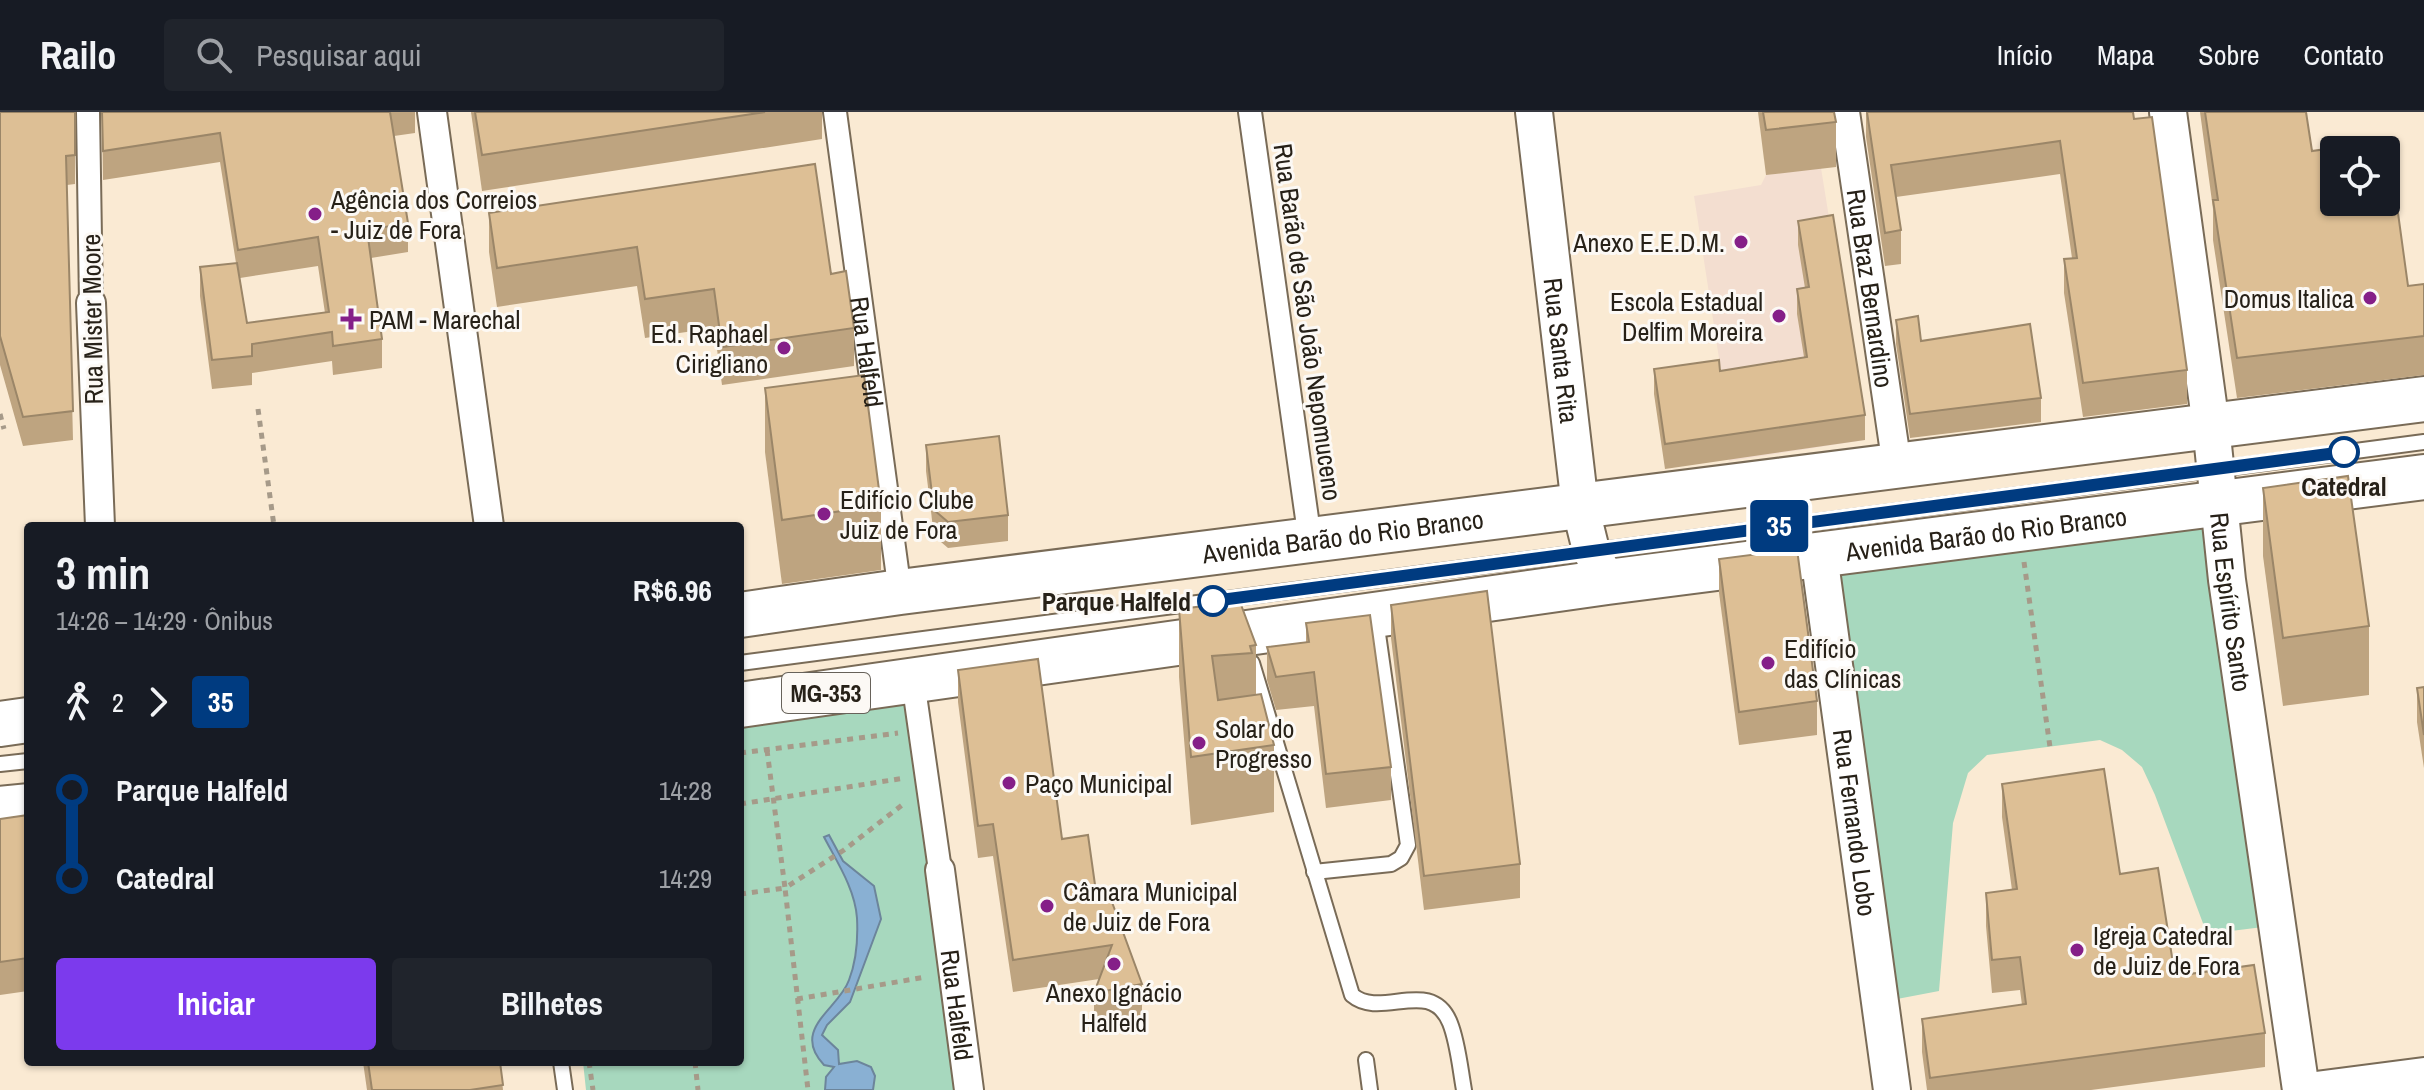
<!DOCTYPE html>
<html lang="pt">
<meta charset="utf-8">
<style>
:root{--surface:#171b24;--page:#20242c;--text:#f1f3f6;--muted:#9ea1a6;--line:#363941;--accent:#7c3aed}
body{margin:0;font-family:"Archivo Narrow",sans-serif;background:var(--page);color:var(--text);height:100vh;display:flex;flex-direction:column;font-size:30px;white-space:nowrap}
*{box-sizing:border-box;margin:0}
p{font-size:26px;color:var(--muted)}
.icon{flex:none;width:44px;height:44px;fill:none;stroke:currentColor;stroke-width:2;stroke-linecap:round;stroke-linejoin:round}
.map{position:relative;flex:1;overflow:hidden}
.panel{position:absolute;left:24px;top:410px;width:720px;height:544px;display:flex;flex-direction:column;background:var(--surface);border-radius:8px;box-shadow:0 2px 6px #0004}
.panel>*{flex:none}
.badge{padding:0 16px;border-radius:6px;font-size:28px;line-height:52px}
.buttons{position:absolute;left:2320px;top:24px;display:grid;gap:16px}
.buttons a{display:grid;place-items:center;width:80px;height:80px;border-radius:8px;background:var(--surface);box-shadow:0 2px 6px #0004;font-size:40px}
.map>.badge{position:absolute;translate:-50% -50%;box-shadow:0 0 0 4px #fff}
.legs{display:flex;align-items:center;gap:12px;height:88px;padding:0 32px;font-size:26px}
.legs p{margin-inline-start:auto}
.overview{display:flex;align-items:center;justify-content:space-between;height:136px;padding:0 32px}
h1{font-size:44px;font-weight:700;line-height:60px}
.button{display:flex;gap:16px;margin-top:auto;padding:16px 32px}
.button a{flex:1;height:92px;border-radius:8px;background:var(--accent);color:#fff;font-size:32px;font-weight:700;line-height:92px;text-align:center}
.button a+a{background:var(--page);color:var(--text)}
ul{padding:0 32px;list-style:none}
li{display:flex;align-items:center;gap:28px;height:88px;font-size:30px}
li i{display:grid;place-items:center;width:12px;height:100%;margin:0 10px;background:currentColor}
li i::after{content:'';width:20px;height:20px;margin:-10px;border:6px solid;border-radius:50%;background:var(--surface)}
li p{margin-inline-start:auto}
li:first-child i{background:linear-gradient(#0000 50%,currentColor 0)}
li:last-child i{background:linear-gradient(currentColor 50%,#0000 0)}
header{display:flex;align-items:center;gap:48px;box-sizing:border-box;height:112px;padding:0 40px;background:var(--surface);border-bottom:2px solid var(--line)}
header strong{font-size:38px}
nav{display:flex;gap:44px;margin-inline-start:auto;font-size:28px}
.search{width:560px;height:72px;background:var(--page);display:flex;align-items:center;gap:20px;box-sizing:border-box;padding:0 28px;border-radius:8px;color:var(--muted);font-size:30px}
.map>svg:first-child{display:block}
.education{fill:#f3ded0}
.green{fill:#a7d8be}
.water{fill:#89b0d3;stroke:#6c859b;stroke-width:2}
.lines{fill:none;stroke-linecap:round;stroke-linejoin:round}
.service-casing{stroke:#796b57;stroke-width:18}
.pedestrian-casing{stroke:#796b57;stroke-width:26}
.minor-casing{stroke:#796b57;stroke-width:32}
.tertiary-casing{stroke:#796b57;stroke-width:40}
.primary-casing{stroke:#796b57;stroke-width:48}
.path{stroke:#a69a89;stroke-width:5;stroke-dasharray:6 6;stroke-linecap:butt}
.service{stroke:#fff;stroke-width:14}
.pedestrian{stroke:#fff;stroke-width:22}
.minor{stroke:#fff;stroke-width:28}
.tertiary{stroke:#fff;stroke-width:36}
.primary{stroke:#fff;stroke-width:44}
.wall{fill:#bea480;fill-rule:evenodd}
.building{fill:#ddbf95;stroke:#9b8668;stroke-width:2;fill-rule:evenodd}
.line-1-casing{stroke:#fff;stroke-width:18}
.line-1{stroke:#003b80;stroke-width:12}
.poi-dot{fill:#851f88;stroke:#fcf9f5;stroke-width:3}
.stop-1-dot{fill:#fff;stroke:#003b80;stroke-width:4}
.labels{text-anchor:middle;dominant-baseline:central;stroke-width:6;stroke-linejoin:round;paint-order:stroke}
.shield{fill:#fcf9f5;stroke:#67625a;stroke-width:2}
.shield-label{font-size:24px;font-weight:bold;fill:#272118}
.poi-label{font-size:26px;fill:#272118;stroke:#fcf9f5;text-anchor:start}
.street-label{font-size:26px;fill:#272118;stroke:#fcf9f5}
.stop-label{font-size:26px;font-weight:bold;fill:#272118;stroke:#fcf9f5}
</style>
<header>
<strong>Railo</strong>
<div class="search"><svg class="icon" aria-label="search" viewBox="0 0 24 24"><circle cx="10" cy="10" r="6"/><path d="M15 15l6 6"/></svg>Pesquisar aqui</div>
<nav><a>Início</a><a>Mapa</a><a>Sobre</a><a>Contato</a></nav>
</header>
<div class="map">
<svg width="2424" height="978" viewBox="0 0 2424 978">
<rect width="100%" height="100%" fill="#faead3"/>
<polygon class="education" points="1821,56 1865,328 1729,349 1719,273 1723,272 1694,84 1761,73 1766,63"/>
<g class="green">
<polygon points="2202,414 2263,815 2207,822 2155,683 2142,655 2122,638 2100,628 1987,643 1968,661 1953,711 1939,879 1897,887 1835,462"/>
<polygon points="906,578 957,978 586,978 583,950 740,950 740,602"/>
</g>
<path class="water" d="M829,723L843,749L874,774L881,807L850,890L827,913L822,923L838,938L839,952L857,949L871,955L875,964L873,978H825L826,965L834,955L824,953C790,917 839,897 849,868C856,850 858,826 857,806C855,777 837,750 824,725Z"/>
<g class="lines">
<g class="service-casing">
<g id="service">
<polyline points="740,551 2424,330"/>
<path d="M1252,551L1352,883C1381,908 1431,864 1450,911C1458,931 1460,956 1464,978"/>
<polyline points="0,652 28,649"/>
<polyline points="1314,760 1391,752 1401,746 1408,733 1376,508"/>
<polyline points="1366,948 1370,978"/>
<polyline points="561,950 565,978"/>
</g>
</g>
<g class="pedestrian-casing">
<g id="pedestrian">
<polyline points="88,0 91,191"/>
<path id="s1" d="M835,0L900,480"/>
<polyline points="1250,0 1310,428"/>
<polyline points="913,569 940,758"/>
</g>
</g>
<g class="minor-casing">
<g id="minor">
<polyline points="432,0 489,414"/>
<path id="s2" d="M1845,0L1897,354"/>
<polyline points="91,191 100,414"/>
<path id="s3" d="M940,758L969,978"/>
</g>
</g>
<g class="tertiary-casing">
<g id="tertiary">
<path id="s4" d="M1534,0L1580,394L1591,438L1607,470"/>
<path id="s5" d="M2168,0L2211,314L2227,468L2301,978"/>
<path id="s6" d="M1819,443L1892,978"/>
<polyline points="2316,978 2424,964"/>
</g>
</g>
<g class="primary-casing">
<g id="primary">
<path id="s7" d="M740,503L900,480L2424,287"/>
<path id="s8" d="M740,593L1607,470L2424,365"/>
<polyline points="0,612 28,608"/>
<polyline points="0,697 28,694"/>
</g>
</g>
<g class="path">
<polyline points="258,297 274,414"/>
<polyline points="0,302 4,317"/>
<polyline points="2024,450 2050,635"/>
<polyline points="767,638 785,776 844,738 906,690"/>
<polyline points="740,641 898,621"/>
<polyline points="740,692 905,666"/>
<polyline points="740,782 785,776 808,978"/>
<polyline points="797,887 926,865"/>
<polyline points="589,950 593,978"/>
<polyline points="695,950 698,978"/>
</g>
<use href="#service" class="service"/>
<use href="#pedestrian" class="pedestrian"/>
<use href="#minor" class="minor"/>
<use href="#tertiary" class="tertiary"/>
<use href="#primary" class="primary"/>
</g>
<g class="wall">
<polygon points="0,0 75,0 75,72 67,73 73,328 23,334 0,253"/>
<path d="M102,0H415V21L394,24L408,111V140L371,146L382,227V256L333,263L332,249L252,261V273L212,277L200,184V155L236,151L220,50L103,68ZM318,154L325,201L247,211L240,166Z"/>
<polygon points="471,0 822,0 822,27 482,79"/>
<polygon points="1758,0 1834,0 1836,10 1836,55 1766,63"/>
<polygon points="1866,0 2133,0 2187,258 2187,292 2083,305 2064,181 2064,147 2072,146 2060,62 1896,85 1901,118 1901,152 1885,154 1866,25"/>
<polygon points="2200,0 2306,0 2312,39 2408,174 2424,172 2424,263 2237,286 2213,128 2213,97"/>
<polygon points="489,101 831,162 854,216 854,254 722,273 714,216 645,226 637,174 497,195 489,140"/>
<polygon points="1798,109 1865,303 1865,328 1665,357 1654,282 1654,257 1720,259 1804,245 1797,202 1797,177 1805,176 1798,133"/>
<polygon points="1896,208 1921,229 2041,286 2041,310 1910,326 1896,232"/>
<polygon points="765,276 881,393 881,458 782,472 765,340"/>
<polygon points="926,333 1008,403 1008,429 948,436 934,424 926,359"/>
<polygon points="2263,376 2369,514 2369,583 2283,594 2263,444"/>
<polygon points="1719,447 1817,589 1817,623 1739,633 1719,481"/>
<polygon points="1391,493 1520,752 1520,786 1424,798 1391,526"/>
<polygon points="1179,497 1256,533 1256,583 1274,633 1274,700 1191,713 1179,565"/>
<polygon points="1306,511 1391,655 1391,688 1326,696 1314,594 1276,598 1267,568 1267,535 1306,530"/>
<polygon points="958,558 1062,727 1097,787 1142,872 1142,903 1094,913 1094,881 1099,867 1013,880 993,744 978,746 958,590"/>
<polygon points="2424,575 2424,656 2417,610 2417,576"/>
<polygon points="2002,672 2120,762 2175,864 2265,921 2265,955 2091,978 1927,978 1922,940 1922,907 2022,893 2020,878 1992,881 1986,814 1986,781 2012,778 2002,705"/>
<polygon points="28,703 28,879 0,883 0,707"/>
<polygon points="363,950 500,950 503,978 367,978"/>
</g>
<g class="building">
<polygon points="0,0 75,0 75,43 66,44 73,299 23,305 0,224"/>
<polygon points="102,0 390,0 408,111 367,118 382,227 333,234 332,220 252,232 252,244 212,248 200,155 237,151 247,211 329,200 318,125 238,138 220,21 103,39"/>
<polygon points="475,0 765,0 482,43"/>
<polygon points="1763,0 1834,0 1836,10 1766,18"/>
<polygon points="1867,0 2133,0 2134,7 2152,5 2187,258 2083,271 2064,147 2077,146 2060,29 1891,53 1901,118 1885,121"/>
<path d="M2205,0H2306L2312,39L2388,28L2408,174L2424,172V224L2237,246L2213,88H2218ZM2334,38H2386V90H2334Z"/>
<polygon points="815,52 831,162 846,159 854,216 722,235 714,177 645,187 637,135 497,156 489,101"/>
<polygon points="1833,103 1865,303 1665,332 1654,257 1719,248 1720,259 1807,245 1797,177 1809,175 1798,109"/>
<polygon points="1918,204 1921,229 2030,212 2041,286 1910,302 1896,208"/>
<polygon points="864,263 881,393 782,408 765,276"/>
<polygon points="999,324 1008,403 948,410 934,398 926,333"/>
<polygon points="2348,364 2369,514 2283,526 2263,376"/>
<polygon points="1797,437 1817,589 1739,600 1719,447"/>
<polygon points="1487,479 1520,752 1424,764 1391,493"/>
<polygon points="1240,490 1256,533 1250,534 1252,541 1212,544 1218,588 1261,582 1274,633 1191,645 1179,497"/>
<polygon points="1370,503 1391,655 1326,662 1314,560 1276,565 1267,535 1309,530 1306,511"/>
<polygon points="1038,547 1062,727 1088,723 1097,787 1109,782 1142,872 1094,881 1112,833 1013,848 993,712 978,714 958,558"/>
<polygon points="2424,575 2424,623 2417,576"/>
<polygon points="2104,657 2120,762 2158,756 2175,864 2254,853 2265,921 1930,966 1922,907 2026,892 2020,845 1992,848 1986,781 2017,777 2002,672"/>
<polygon points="28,703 28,846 0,850 0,707"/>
<polygon points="368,950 500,950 503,973 470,978 372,978"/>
</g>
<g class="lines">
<g class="line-1-casing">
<polyline id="line-1" points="1213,489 2344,340"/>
</g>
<use href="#line-1" class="line-1"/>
</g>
<g class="poi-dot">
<circle cx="315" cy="102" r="8"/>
<circle cx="1741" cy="130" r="8"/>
<circle cx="2370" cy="186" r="8"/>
<circle cx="1779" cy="204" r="8"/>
<path d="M347 195h8v8h8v8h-8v8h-8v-8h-8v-8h8z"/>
<circle cx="784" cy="236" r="8"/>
<circle cx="824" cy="402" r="8"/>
<circle cx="1768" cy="551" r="8"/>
<circle cx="1199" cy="631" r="8"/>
<circle cx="1009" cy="671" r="8"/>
<circle cx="1047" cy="794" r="8"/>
<circle cx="2077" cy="838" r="8"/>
<circle cx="1114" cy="852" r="8"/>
</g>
<g class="stop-1-dot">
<circle cx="2344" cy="340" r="14"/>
<circle cx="1213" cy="489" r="14"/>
</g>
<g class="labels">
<rect class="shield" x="782" y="561" width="88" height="40" rx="6"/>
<g class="shield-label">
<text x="826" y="581">MG-353</text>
</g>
<g class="poi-label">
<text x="331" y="87">Agência dos Correios<tspan x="331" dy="30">- Juiz de Fora</tspan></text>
<text x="1725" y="130" text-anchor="end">Anexo E.E.D.M.</text>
<text x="2354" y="186" text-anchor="end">Domus Italica</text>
<text x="1763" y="189" text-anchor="end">Escola Estadual<tspan x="1763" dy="30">Delfim Moreira</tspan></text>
<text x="369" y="207">PAM - Marechal</text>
<text x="768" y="221" text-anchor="end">Ed. Raphael<tspan x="768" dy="30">Cirigliano</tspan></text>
<text x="840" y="387">Edifício Clube<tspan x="840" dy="30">Juiz de Fora</tspan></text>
<text x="1784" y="536">Edifício<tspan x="1784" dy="30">das Clínicas</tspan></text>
<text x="1215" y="616">Solar do<tspan x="1215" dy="30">Progresso</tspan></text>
<text x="1025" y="671">Paço Municipal</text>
<text x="1063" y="779">Câmara Municipal<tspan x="1063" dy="30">de Juiz de Fora</tspan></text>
<text x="2093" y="823">Igreja Catedral<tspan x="2093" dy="30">de Juiz de Fora</tspan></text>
<text x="1114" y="880" text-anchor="middle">Anexo Ignácio<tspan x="1114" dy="30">Halfeld</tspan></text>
</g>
<g class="street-label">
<text stroke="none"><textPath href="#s2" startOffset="178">Rua Braz Bernardino</textPath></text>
<text transform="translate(92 207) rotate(-91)">Rua Mister Moore</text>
<text transform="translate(1308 210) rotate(82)">Rua Barão de São João Nepomuceno</text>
<text stroke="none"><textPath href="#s4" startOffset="240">Rua Santa Rita</textPath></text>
<text stroke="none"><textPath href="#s1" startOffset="242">Rua Halfeld</textPath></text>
<text stroke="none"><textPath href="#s8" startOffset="1258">Avenida Barão do Rio Branco</textPath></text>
<text stroke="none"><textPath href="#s7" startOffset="608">Avenida Barão do Rio Branco</textPath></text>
<text stroke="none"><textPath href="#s5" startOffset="494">Rua Espírito Santo</textPath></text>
<text stroke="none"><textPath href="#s6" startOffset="270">Rua Fernando Lobo</textPath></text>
<text stroke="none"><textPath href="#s3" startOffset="136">Rua Halfeld</textPath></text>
</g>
<g class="stop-label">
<text x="2344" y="374">Catedral</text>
<text x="1191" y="489" text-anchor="end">Parque Halfeld</text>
</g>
</g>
</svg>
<div class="buttons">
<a><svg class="icon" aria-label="locate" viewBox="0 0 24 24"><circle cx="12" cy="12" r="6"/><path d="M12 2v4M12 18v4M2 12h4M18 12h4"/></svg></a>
</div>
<b class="badge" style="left:1779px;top:414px;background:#003b80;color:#fff">35</b>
<section class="panel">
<div class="overview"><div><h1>3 min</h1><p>14:26 – 14:29 · Ônibus</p></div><b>R$6.96</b></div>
<div class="legs"><svg class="icon" aria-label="walk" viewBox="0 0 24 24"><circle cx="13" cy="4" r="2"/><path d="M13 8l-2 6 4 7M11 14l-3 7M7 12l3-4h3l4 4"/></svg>2<svg class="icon" aria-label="forward" viewBox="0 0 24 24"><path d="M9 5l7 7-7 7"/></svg><b class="badge" style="background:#003b80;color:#fff">35</b></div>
<ul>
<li><i style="color:#003b80"></i><b>Parque Halfeld</b><p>14:28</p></li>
<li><i style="color:#003b80"></i><b>Catedral</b><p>14:29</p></li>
</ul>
<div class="button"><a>Iniciar</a><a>Bilhetes</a></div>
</section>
</div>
